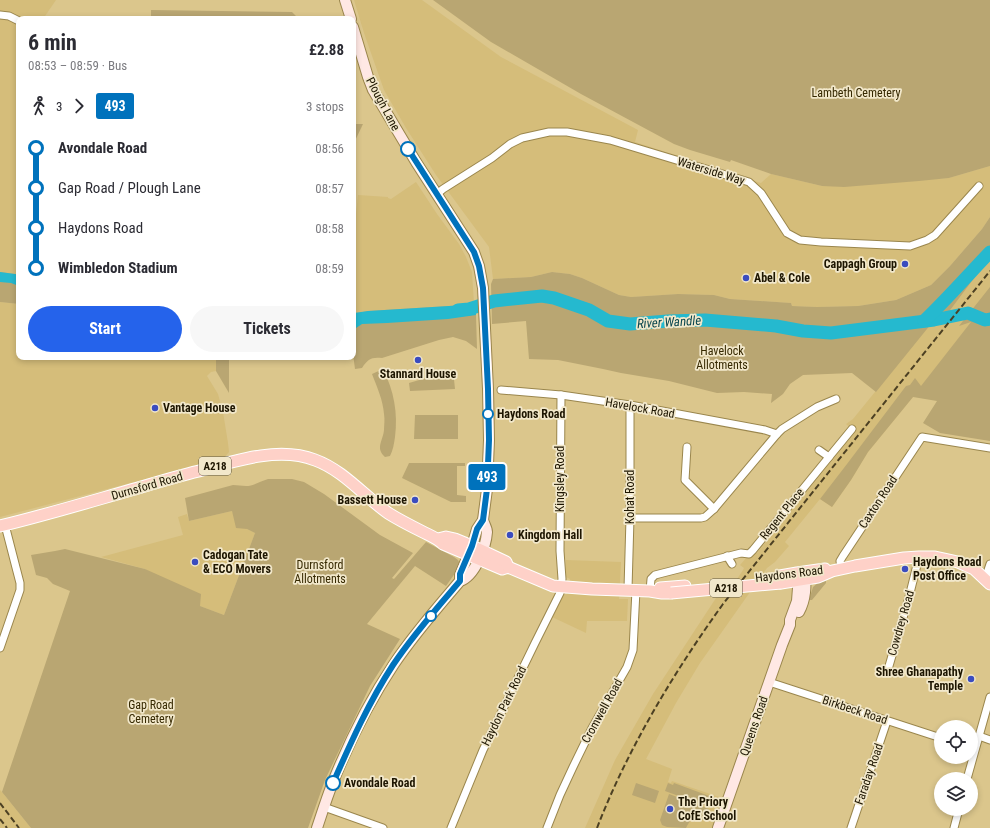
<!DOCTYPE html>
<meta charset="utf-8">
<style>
:root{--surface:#fff;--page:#f7f7f7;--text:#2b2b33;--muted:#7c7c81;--accent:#2563eb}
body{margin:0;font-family:"Roboto Condensed",sans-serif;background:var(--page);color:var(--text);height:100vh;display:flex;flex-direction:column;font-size:15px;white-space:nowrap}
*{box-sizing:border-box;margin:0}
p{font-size:13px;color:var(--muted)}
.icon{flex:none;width:22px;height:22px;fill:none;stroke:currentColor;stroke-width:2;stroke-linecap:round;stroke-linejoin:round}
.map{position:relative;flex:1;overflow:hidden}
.sheet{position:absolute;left:16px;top:16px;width:340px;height:344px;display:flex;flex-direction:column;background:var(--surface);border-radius:8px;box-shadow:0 2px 6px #0003}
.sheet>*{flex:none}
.badge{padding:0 8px;border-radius:3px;font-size:14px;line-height:26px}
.tools{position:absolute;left:934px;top:720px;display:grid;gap:8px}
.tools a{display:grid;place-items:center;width:44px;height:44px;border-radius:50%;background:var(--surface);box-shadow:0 2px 6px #0003;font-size:20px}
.map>.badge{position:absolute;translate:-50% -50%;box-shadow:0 0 0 2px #fff}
.legs{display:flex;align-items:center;gap:6px;height:44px;padding:0 12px;font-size:13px}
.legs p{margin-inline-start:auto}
.headline{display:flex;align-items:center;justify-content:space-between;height:68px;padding:0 12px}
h1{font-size:22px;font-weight:700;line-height:30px}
.primary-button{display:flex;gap:8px;margin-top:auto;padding:8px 12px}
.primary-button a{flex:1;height:46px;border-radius:24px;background:var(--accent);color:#fff;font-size:16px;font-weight:700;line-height:46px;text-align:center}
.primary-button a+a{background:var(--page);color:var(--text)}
ul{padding:0 12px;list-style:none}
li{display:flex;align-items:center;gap:14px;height:40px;font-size:15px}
li i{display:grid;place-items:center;width:6px;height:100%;margin:0 5px;background:currentColor}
li i::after{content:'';width:10px;height:10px;margin:-5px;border:3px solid;border-radius:50%;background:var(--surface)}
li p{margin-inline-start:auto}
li:first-child i{background:linear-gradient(#0000 50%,currentColor 0)}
li:last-child i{background:linear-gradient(currentColor 50%,#0000 0)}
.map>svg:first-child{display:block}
.built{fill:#d5bd7a}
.green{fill:#b9a672}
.water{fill:#25b9cf}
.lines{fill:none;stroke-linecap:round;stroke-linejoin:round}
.river{stroke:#25b9cf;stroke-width:13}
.street-casing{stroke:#9a864d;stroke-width:9}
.secondary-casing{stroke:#9a864d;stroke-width:12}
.primary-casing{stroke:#fff;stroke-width:13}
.street{stroke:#fff;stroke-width:7}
.secondary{stroke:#ffe8e4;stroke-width:10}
.primary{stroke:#fed1c8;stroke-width:11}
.rail{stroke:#4c4023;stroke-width:2;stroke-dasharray:6 3;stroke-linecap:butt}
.primary-bridge-casing{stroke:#fff;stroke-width:13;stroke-linecap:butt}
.primary-bridge{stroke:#fed1c8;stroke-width:11}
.line-1-casing{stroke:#fff;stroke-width:9}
.line-1{stroke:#0072bc;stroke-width:6}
.stop-1-dot{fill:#fff;stroke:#0072bc;stroke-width:2}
.poi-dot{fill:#3a4cbf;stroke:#f2e8cb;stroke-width:1.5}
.labels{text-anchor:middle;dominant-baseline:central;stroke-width:3.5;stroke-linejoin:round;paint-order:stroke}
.shield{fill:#f2e8cb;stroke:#5d543e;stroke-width:1}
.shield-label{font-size:11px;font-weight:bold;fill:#1d1501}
.park-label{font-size:12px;fill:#352800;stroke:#f2e8cb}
.street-label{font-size:12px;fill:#1d1501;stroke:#f2e8cb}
.poi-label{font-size:12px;font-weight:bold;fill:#1d1501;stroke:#f2e8cb;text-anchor:start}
.stop-label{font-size:12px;font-weight:bold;fill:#1d1501;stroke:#f2e8cb;text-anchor:start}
.water-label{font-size:13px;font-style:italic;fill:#08464f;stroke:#f2e8cb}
</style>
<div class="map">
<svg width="990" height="828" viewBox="0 0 990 828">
<rect width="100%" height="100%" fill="#dbc68c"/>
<g class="built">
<polygon points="0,0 56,0 43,19 19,19 19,275 15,274 0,272"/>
<polygon points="354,0 422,0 501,57 638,130 635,142 761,183 771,174 822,186 949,178 990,166 990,217 982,229 950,266 931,285 896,300 858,306 817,307 792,306 791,303 730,299 714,295 678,294 631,297 619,295 582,278 570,274 552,272 531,277 493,279 489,247 436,175 406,128 384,90 364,33"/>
<polygon points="416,182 437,214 459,244 466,257 472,272 474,304 449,306 368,311 353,314 353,235 354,232 353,225 355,223 358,195 388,197 388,198 391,199"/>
<polygon points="990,257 990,299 913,397 868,452 851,480 832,507 820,499 785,542 789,546 775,562 767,568 700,663 676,703 646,759 672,769 668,782 671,783 672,781 722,798 712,828 585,828 615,760 653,694 716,598 725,597 743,570 744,568 740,565 747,557 757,553 855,432 846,424 853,419 931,323 948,313"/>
<polygon points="0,302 19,304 19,357 216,357 216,371 211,372 207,376 218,394 223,412 228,443 229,452 224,458 215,461 88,494 0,517"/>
<polygon points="232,511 234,516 247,529 255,533 224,615 200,606 145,569 101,557 183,535 178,517 187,514 189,521"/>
<polygon points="566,560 621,562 619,599 628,599 627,621 587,621 586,633 552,617 562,595 567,594 570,579 566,577"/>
<polygon points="0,790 2,792 31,828 0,828"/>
</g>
<g class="green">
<polygon points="433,0 990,0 990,166 949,178 919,181 844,187 822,186 771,174 731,160 730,162 690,150 674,144 581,94 491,42"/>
<polygon points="151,10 292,12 299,19 144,19 151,18"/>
<polygon points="353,124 363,124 353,145"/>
<polygon points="990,217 990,257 948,313 931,324 876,392 852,373 803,375 790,384 783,394 771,403 772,394 744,392 717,393 669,381 621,373 603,369 558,360 529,359 526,321 492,324 491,284 493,279 531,277 552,272 570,274 582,278 619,295 631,297 678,294 714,295 730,299 791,303 792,306 817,307 858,306 896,300 931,285 950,266 982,229"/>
<polygon points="0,272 15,274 19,275 19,304 0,302"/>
<polygon points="990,287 990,441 940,433 923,423 937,401 913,397 868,452 851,480 832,507 820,499 847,464 850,460 906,386 910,385 915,378 921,386 971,322 959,326"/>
<path d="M474,304L476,315L477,349L466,341L453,337L439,340L382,358C371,357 368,359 362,368L355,369L353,354V314L368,311L449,306Z"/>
<polygon points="216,357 229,357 229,393 216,371"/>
<path d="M383,369C394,391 398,413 395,437C394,444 393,450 390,456L385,457C375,448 383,441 384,430C384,425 385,420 384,414C383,400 377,387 372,374Z"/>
<polygon points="453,370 455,389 410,391 409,383"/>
<polygon points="415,415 458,415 458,439 414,439"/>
<polygon points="409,463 465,463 465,466 457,466 457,495 466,496 466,502 451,502 402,478"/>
<path d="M268,479H292L304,482L324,494L380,535L413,553L392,578L394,579L426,542L454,557L458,560L460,564L458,569L446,586L415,566L400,584L367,624L400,639L370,686L325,780L308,828H31L2,792L70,591L53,584L47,578L36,575L31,555L55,551L65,549L145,569L201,594L200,606L224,615L255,533L257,534L247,529L236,528L232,511L189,521L185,498L233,485C238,485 241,486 246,486C253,486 261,481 268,479Z"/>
<polygon points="826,581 826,583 812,600 809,600 813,587 819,582"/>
<polygon points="636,783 659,791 655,803 632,795"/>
<polygon points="668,783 673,785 674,783 712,797 709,807 665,791"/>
<path d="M669,794L709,809L705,820C694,819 691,817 686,828L667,827L662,825L660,820Z"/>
</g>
<g class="water">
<polygon points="0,272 15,274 19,275 19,286 11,283 0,282"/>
<polygon points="474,304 476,315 448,319 387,323 362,324 353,330 353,314 354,313 368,311 449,306"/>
</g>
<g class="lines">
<g class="river">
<polyline points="458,310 469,309 494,301 542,296 554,298 589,310 608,321 630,324 668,321 705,320 776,326 803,331 831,333 934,320 968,313 985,320 990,319"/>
<path d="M924,321C947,299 968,275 990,252"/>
</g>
<g class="street-casing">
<g id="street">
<polyline points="0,15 9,16 19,21"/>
<polyline points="437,194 443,189 492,158 510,144 522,138 549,132 567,132 610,140 749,182 761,193 787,233 800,240 821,242 910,246 927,240 935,235 979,186"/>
<polyline points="501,390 561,395 630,405 765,430 777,434 714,509 705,517 701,518 630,518"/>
<polyline points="777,434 782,429 817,407 836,399"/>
<polyline points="687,447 685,480 714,509"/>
<polyline points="829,457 852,429"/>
<polyline points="727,556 732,564"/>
<polyline points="841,569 840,561 843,556 922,437 990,448"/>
<polyline points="984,577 987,573 990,564"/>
<polyline points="628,589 630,518 630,405"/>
<polyline points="650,591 651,579 655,575 741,553 749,554 753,550 829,457 819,450"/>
<polyline points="0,648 20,590 20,583 5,525"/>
<polyline points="889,666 909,597 919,557"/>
<polyline points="769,682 941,738"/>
<polyline points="979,736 990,740"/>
<polyline points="967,779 990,697"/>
<polyline points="324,807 383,828"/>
<polyline points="451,828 483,750 535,643 560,593 562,579 560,551 561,395"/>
<polyline points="547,828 560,795 573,767 592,728 627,667 633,650 636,590"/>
<polyline points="851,828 887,721"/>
<polyline points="954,828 959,809"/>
</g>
</g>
<g class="secondary-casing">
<g id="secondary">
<polyline points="345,0 351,19"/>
<polyline points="353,27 368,77 373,90 416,162 474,252 479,266 483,288 488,389 489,440 487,489 483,520 477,529 472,546 460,575 460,581"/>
<path d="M799,612C806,599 806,586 805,572"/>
<path d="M317,828C322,813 327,797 333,782C349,742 370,700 394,664C414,634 437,608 460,581C475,576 486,547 487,532C487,528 484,524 483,520"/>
<polyline points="718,828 782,645 790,625 790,620 797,601 798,588 797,574"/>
</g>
</g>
<g class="primary-casing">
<g id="primary">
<path d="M0,526C46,515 92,501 138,488C158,482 178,476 199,471C234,461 279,446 315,460C343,470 364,496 388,513C399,520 411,526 423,532C431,536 437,538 443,544L502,569L508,567L553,586L592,589L650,591L662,593H671"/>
<polyline points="438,539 446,537 455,539 472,546 506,562 508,567"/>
<polyline points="780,576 797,573 825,569"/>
<polyline points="781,583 818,577 832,571 855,566 904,558 919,557 935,557 958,562 974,569 990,584"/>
<polyline points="660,588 685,586"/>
</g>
</g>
<use href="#street" class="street"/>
<use href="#secondary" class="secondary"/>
<use href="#primary" class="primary"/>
<g class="rail">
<polyline points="0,803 19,828"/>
<polyline points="0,819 7,828"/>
<path d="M597,828C627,750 674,672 723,604L990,271"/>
</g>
<g class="primary-bridge-casing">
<polyline id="primary-bridge" points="671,593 781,583"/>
</g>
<use href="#primary-bridge" class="primary-bridge"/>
</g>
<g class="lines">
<g class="line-1-casing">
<path id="line-1" d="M333,783C351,742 369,702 393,665C413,635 437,608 460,581V574L472,546L477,529L483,520L487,489L489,440L488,389L483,288L479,266L474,252L408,149"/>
</g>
<use href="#line-1" class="line-1"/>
</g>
<g class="stop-1-dot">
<circle cx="408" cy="149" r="7"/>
<circle cx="488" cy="414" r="5"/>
<circle cx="431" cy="616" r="5"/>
<circle cx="333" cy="783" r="7"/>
</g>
<g class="poi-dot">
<circle cx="905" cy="264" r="4"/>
<circle cx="746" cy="278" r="4"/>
<circle cx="418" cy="360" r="4"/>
<circle cx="155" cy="408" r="4"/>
<circle cx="415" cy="500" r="4"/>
<circle cx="510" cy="535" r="4"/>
<circle cx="195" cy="562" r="4"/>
<circle cx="905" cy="569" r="4"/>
<circle cx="971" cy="679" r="4"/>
<circle cx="670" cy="809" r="4"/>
</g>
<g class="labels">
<g class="shield">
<rect x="199" y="457" width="32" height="18" rx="3"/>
<rect x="710" y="579" width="32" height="18" rx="3"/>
</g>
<g class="shield-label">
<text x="215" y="466">A218</text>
<text x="726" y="588">A218</text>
</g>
<g class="park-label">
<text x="856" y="93">Lambeth Cemetery</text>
<text x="722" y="351">Havelock<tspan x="722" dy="14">Allotments</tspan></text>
<text x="320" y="565">Durnsford<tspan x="320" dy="14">Allotments</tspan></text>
<text x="151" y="705">Gap Road<tspan x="151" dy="14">Cemetery</tspan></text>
</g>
<g class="street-label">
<text transform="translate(383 104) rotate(62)">Plough Lane</text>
<text transform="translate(711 171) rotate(17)">Waterside Way</text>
<text transform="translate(640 408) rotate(10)">Havelock Road</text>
<text transform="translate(560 479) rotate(-90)">Kingsley Road</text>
<text transform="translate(147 486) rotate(-16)">Durnsford Road</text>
<text transform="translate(630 497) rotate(-90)">Kohat Road</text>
<text transform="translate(878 502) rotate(-57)">Caxton Road</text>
<text transform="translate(782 514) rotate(-51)">Regent Place</text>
<text transform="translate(789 574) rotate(-7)">Haydons Road</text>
<text transform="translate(901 623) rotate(-74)">Cowdrey Road</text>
<text transform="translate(504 706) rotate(-64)">Haydon Park Road</text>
<text transform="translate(855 710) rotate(18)">Birkbeck Road</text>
<text transform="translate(602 711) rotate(-61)">Cromwell Road</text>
<text transform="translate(754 726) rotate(-71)">Queens Road</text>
<text transform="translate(869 774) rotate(-71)">Faraday Road</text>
</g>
<g class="poi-label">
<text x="897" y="264" text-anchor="end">Cappagh Group</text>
<text x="754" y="278">Abel &amp; Cole</text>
<text x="418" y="374" text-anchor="middle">Stannard House</text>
<text x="163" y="408">Vantage House</text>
<text x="407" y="500" text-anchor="end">Bassett House</text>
<text x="518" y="535">Kingdom Hall</text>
<text x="203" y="555">Cadogan Tate<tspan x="203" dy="14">&amp; ECO Movers</tspan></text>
<text x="913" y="562">Haydons Road<tspan x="913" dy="14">Post Office</tspan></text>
<text x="963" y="672" text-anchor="end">Shree Ghanapathy<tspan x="963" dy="14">Temple</tspan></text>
<text x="678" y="802">The Priory<tspan x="678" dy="14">CofE School</tspan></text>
</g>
<g class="stop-label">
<text x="497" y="414">Haydons Road</text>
<text x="344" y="783">Avondale Road</text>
</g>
<g class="water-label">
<text transform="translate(669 322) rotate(-3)">River Wandle</text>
</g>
</g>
</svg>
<div class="tools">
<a><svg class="icon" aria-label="locate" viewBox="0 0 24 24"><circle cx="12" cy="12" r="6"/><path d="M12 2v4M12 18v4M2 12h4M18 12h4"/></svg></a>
<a><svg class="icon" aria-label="layers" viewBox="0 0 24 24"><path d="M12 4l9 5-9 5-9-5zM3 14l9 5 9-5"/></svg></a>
</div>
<b class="badge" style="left:487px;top:477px;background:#0072bc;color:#fff">493</b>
<section class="sheet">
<div class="headline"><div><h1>6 min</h1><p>08:53 – 08:59 · Bus</p></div><b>£2.88</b></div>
<div class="legs"><svg class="icon" aria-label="walk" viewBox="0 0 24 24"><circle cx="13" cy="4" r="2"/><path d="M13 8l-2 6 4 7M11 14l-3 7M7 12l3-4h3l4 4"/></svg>3<svg class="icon" aria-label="forward" viewBox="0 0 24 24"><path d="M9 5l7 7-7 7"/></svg><b class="badge" style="background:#0072bc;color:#fff">493</b><p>3 stops</p></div>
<ul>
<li><i style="color:#0072bc"></i><b>Avondale Road</b><p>08:56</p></li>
<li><i style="color:#0072bc"></i><span>Gap Road / Plough Lane</span><p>08:57</p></li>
<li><i style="color:#0072bc"></i><span>Haydons Road</span><p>08:58</p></li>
<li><i style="color:#0072bc"></i><b>Wimbledon Stadium</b><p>08:59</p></li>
</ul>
<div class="primary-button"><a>Start</a><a>Tickets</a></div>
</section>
</div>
